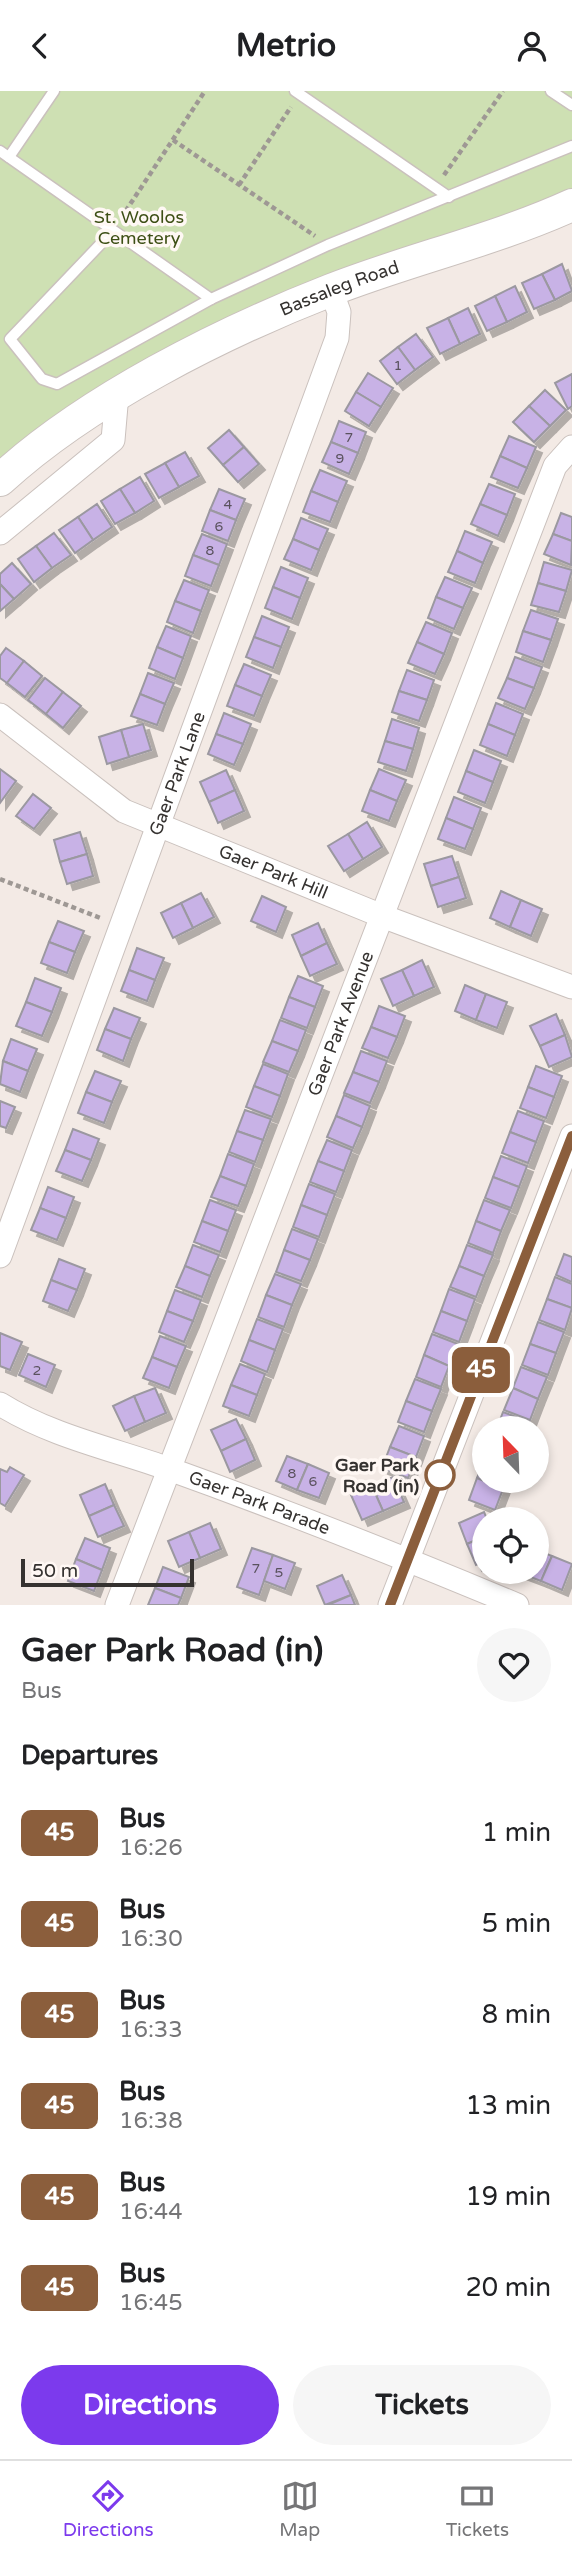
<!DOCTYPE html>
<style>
:root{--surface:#fff;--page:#f6f6f6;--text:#202124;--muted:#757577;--line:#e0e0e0;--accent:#7c3aed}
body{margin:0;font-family:"Varela Round",sans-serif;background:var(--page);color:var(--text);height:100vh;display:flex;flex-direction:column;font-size:26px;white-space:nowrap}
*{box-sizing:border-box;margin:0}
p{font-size:23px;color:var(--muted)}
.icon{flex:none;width:38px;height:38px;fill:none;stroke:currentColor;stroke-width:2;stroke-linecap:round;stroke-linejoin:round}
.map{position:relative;height:1514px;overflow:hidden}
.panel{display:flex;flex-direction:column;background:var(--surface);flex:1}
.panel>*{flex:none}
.badge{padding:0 14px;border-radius:10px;font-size:24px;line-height:46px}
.needle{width:46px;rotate:337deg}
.buttons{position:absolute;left:472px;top:1325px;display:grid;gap:14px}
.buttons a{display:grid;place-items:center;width:77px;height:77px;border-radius:50%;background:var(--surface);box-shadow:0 4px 10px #0003;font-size:35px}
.scale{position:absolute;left:21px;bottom:18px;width:173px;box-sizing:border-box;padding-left:7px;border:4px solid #353230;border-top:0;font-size:19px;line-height:24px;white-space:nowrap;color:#353230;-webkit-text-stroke:5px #fff8f4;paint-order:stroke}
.map>.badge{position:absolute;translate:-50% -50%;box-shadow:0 0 0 4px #fff}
h2{padding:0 21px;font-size:26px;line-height:63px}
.round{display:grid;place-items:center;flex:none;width:74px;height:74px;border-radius:37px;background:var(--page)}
.headline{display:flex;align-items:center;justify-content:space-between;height:119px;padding:0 21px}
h1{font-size:33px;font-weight:700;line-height:52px}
.button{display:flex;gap:14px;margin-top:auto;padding:14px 21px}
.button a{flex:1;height:80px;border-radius:42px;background:var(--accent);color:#fff;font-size:28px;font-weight:700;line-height:80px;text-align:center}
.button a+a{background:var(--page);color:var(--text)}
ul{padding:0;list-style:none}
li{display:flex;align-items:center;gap:21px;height:91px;padding:0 21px}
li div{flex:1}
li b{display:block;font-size:26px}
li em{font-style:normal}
li .badge{min-width:77px;font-weight:700;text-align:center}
header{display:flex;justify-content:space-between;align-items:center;height:91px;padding:0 21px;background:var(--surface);font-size:32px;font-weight:700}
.tabs{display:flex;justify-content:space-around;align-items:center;height:98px;border-top:2px solid var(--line);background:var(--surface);font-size:19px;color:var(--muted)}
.tabs a{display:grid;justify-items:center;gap:4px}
.tabs .active{color:var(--accent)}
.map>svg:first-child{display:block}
.green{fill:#cee0b3}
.building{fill:#c8b2e6;stroke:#9b98a0;stroke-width:2;filter:url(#shadow)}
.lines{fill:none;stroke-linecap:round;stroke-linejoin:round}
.lane-casing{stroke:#cac1bd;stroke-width:13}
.street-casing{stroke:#cac1bd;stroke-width:25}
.secondary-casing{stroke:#cac1bd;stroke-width:34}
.path{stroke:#9e9894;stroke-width:4.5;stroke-dasharray:5 3.5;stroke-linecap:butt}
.lane{stroke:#fff;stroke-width:10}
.street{stroke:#fff;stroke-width:23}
.secondary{stroke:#fff;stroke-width:32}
.line-casing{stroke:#fff;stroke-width:16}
.line{stroke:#8b5e3c;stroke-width:10}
.stop-dot{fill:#fff;stroke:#8b5e3c;stroke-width:3.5}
.labels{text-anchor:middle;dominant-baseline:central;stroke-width:7;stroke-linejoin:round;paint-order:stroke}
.number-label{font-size:14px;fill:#5a525e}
.park-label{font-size:18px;fill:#3d4f15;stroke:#fff8f4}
.street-label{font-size:18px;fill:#353230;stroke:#fff8f4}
.stop-label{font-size:18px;font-weight:bold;fill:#353230;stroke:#fff8f4;text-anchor:end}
</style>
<header><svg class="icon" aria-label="back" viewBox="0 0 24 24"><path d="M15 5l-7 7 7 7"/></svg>Metrio<svg class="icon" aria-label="person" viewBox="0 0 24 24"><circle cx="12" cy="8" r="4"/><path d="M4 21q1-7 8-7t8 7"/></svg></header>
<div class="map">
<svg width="572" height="1514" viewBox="0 0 572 1514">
<defs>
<filter id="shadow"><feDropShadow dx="6" dy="6" stdDeviation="0" flood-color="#0004"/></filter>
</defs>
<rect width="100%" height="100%" fill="#f3eae5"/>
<polygon class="green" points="0,0 572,0 572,114 221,247 0,389"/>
<g class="building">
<polygon points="562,173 572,200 555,209 542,183"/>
<polygon points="542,183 555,209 534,218 522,192"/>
<polygon points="515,195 527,221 507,231 495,205"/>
<polygon points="495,205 507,231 487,240 475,215"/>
<polygon points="468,217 480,243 460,253 448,227"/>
<polygon points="448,227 460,253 440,263 427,237"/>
<polygon points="416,243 433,266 415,279 398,256"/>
<polygon points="398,256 415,279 397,293 380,270"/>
<polygon points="368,282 393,297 381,316 356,301"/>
<polygon points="572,283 572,315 568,318 555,292"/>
<polygon points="545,299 566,319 550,335 529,315"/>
<polygon points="356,301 381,316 369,335 345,320"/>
<polygon points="529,315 550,335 534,351 513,331"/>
<polygon points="339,330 366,341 358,362 331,351"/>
<polygon points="229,339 244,356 223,374 208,357"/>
<polygon points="509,345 536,356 527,377 500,365"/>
<polygon points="331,351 358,362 349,383 322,371"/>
<polygon points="244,356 259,373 238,391 223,374"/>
<polygon points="185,361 199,385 179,396 165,372"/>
<polygon points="500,365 527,377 518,397 491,386"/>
<polygon points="165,372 179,396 159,407 145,383"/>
<polygon points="320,379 347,390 338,411 311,400"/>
<polygon points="140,386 154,410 135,422 120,398"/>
<polygon points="489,393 515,403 507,424 480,413"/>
<polygon points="120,398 135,422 115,433 101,410"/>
<polygon points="219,398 245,408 236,429 210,419"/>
<polygon points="311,400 338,411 330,431 303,421"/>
<polygon points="97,413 112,436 93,449 78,426"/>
<polygon points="480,413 507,424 498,445 471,433"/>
<polygon points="210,419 236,429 228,450 202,440"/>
<polygon points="561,422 572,426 572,450 553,443"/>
<polygon points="78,426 93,449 75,462 59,439"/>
<polygon points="301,427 328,438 319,459 293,448"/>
<polygon points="465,440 492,451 483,472 457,460"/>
<polygon points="54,442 71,464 52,477 36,455"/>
<polygon points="202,443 227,453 219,474 193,464"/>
<polygon points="553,443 572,450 571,474 544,463"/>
<polygon points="293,448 319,459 311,479 284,468"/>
<polygon points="36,455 52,477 34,491 18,468"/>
<polygon points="457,460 483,472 475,492 448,481"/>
<polygon points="193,464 219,474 211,495 185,485"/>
<polygon points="544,471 572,479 566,500 538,492"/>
<polygon points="12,472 31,493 14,508 0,493 0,483"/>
<polygon points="281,476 308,487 300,507 273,496"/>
<polygon points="445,486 472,497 463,517 436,506"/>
<polygon points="184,489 209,499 201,520 175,510"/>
<polygon points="538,492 566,500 559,521 531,514"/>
<polygon points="0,493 14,508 0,520"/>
<polygon points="273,496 300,507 292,528 265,517"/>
<polygon points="436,506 463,517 454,538 428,527"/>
<polygon points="175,510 201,520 193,542 167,531"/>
<polygon points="531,519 558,528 551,549 523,540"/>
<polygon points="262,525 289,536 281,556 254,546"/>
<polygon points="426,531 452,542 444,563 417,551"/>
<polygon points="166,535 191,545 183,567 157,556"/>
<polygon points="523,540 551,549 543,571 516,561"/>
<polygon points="254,546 281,556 273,577 246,566"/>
<polygon points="417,551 444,563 435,583 408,572"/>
<polygon points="157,556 183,567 175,588 149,577"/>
<polygon points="6,557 24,570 7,592 0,587 0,565"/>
<polygon points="515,566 542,576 534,597 507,587"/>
<polygon points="24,570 42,585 25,606 7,592"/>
<polygon points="244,573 271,584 262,605 235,594"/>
<polygon points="407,579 434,589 427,609 399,600"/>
<polygon points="148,582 174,592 165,613 140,603"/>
<polygon points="45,587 63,601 46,623 28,609"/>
<polygon points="507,587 534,597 525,618 498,607"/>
<polygon points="235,594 262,605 254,625 227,615"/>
<polygon points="399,600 427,609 419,630 392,621"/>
<polygon points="63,601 81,615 63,637 46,623"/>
<polygon points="140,603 165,613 157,634 131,625"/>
<polygon points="496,612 523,623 515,644 488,633"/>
<polygon points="224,622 251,633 243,653 216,643"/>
<polygon points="392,628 419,637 413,658 385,650"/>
<polygon points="143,633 151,659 129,666 121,639"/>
<polygon points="488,633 515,644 507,665 480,654"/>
<polygon points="121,639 129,666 107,673 99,646"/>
<polygon points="216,643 243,653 234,674 208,663"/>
<polygon points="385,650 413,658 406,680 378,671"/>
<polygon points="474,659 501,670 493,691 466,680"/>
<polygon points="0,678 16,690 0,712"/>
<polygon points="379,678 406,689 397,710 370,699"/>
<polygon points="226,679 235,699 209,711 200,691"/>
<polygon points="466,680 493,691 485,712 458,701"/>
<polygon points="235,699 244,720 218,732 209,711"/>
<polygon points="370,699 397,710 389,730 362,720"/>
<polygon points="33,703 51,717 34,738 16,725"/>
<polygon points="454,706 481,717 473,738 446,727"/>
<polygon points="446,727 473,738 465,758 438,748"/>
<polygon points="367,731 382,756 363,768 348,743"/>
<polygon points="80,741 87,763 60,771 54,749"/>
<polygon points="348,743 363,768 344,780 328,755"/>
<polygon points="87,763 93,785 67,793 60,771"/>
<polygon points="452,765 459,786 431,795 424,773"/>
<polygon points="459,786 466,807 438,816 431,795"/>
<polygon points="501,800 521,809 510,836 490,827"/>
<polygon points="201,802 214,826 193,837 181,812"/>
<polygon points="262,805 286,816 276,841 251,830"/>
<polygon points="521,809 542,818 531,845 510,836"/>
<polygon points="181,812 193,837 173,847 161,822"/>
<polygon points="58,830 84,840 75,861 49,851"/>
<polygon points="318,832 327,852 301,865 292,844"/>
<polygon points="49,851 75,861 67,882 41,872"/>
<polygon points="327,852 337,873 310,885 301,865"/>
<polygon points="137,857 164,867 155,889 129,879"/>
<polygon points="422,869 434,896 414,905 402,879"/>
<polygon points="129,879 155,889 147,910 121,900"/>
<polygon points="402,879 414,905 393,915 381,888"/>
<polygon points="298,885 323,895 315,916 289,906"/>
<polygon points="35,887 61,897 52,921 26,911"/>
<polygon points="465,894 486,903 476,929 455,920"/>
<polygon points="486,903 507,911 497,937 476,929"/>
<polygon points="289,906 315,916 307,937 281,927"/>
<polygon points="26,911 52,921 42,945 16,935"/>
<polygon points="379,915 405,925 397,946 371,936"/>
<polygon points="114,917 140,927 131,948 105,938"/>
<polygon points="556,923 565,944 540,955 530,935"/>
<polygon points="280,929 306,939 298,960 272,950"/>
<polygon points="371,936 397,946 388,967 362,957"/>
<polygon points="105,938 131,948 123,970 97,959"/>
<polygon points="565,944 572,966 549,976 540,955"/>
<polygon points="11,948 37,958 28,980 3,970"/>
<polygon points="272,950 298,960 289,981 263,971"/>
<polygon points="361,960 387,970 379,991 353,981"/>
<polygon points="3,970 28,980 20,1001 0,993"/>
<polygon points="263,973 288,983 280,1005 254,995"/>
<polygon points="536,975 562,985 554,1006 528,996"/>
<polygon points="95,980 121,990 112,1011 86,1001"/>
<polygon points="353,981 379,991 370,1012 344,1002"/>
<polygon points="254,995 280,1005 272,1026 246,1016"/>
<polygon points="528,996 554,1006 546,1027 520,1017"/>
<polygon points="86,1001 112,1011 104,1032 78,1022"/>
<polygon points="344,1004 370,1015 362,1036 336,1025"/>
<polygon points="0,1010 15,1016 6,1037 0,1035"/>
<polygon points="245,1019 271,1028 263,1049 237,1040"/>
<polygon points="518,1020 544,1030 536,1051 510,1041"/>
<polygon points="336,1025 362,1036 353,1057 327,1046"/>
<polygon points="73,1038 99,1048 91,1069 65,1059"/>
<polygon points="237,1040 263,1049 255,1071 229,1061"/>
<polygon points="510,1041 536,1051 528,1072 502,1062"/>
<polygon points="327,1049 352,1059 344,1080 318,1070"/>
<polygon points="65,1059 91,1069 82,1090 56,1080"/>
<polygon points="228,1063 254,1073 246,1095 220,1085"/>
<polygon points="501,1065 527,1075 519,1096 493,1086"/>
<polygon points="318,1070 344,1080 336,1101 310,1091"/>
<polygon points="220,1085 246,1095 238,1115 211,1106"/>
<polygon points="493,1086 519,1096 511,1117 485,1107"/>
<polygon points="309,1093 335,1103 327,1124 301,1114"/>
<polygon points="48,1096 74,1106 66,1127 40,1117"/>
<polygon points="210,1109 236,1119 228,1140 202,1130"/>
<polygon points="484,1109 510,1119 501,1140 476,1130"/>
<polygon points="301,1114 327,1124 319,1146 293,1136"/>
<polygon points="40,1117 66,1127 57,1149 31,1139"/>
<polygon points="202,1130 228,1140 220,1161 194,1151"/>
<polygon points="476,1130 501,1140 493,1162 468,1152"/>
<polygon points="292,1138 318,1148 310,1169 284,1159"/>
<polygon points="193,1154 219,1164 210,1185 185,1175"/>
<polygon points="467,1154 493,1164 484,1185 459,1175"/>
<polygon points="284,1159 310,1169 301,1190 276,1181"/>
<polygon points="564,1163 572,1166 572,1191 556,1184"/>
<polygon points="59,1168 85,1178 77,1199 51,1189"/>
<polygon points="185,1175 210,1185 202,1206 176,1196"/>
<polygon points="459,1175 484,1185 476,1206 450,1196"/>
<polygon points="275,1183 301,1193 292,1214 266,1204"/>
<polygon points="555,1186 572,1193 572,1217 547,1208"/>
<polygon points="51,1189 77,1199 68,1220 43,1210"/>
<polygon points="449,1198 475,1208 467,1230 441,1220"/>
<polygon points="175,1199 201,1209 193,1230 167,1220"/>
<polygon points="266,1204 292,1214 284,1236 258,1226"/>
<polygon points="547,1208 572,1217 565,1239 539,1229"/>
<polygon points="167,1220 193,1230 184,1251 159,1241"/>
<polygon points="441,1220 467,1230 459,1251 433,1241"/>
<polygon points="257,1228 283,1238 275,1259 249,1249"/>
<polygon points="538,1231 564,1241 556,1262 530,1253"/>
<polygon points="0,1242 22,1251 10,1279 0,1275"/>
<polygon points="432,1243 458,1253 449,1275 424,1264"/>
<polygon points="160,1245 186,1255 177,1276 152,1266"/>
<polygon points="249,1249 275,1259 267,1281 241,1270"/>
<polygon points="530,1253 556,1262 548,1284 522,1274"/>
<polygon points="28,1263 55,1274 46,1296 19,1284"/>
<polygon points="424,1264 449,1275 441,1296 416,1286"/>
<polygon points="152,1266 177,1276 169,1297 143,1287"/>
<polygon points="240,1273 265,1283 257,1304 231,1294"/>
<polygon points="521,1276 547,1286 538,1308 513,1297"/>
<polygon points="415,1288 441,1298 432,1320 406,1310"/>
<polygon points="231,1294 257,1304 249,1325 223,1315"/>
<polygon points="155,1297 166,1322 145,1331 134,1305"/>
<polygon points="513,1297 538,1308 530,1329 504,1319"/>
<polygon points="134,1305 145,1331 125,1340 113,1315"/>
<polygon points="406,1310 432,1320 424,1341 398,1331"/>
<polygon points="503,1321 529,1331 527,1337 497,1337"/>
<polygon points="236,1328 246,1348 221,1360 211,1339"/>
<polygon points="399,1335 424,1345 416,1366 390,1356"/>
<polygon points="246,1348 255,1369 230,1381 221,1360"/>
<polygon points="390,1356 416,1366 408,1387 382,1377"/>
<polygon points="287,1365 308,1373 297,1399 276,1390"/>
<polygon points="485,1368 485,1390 506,1390 503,1398 477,1387"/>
<polygon points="308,1373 329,1382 319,1407 297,1399"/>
<polygon points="10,1376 24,1384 5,1415 0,1412 0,1378 7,1381"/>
<polygon points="393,1386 404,1411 383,1420 372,1395"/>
<polygon points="477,1387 503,1398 495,1419 469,1409"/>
<polygon points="105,1393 114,1414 89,1425 80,1404"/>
<polygon points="372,1395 383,1420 362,1429 351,1404"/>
<polygon points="114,1414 124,1435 98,1446 89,1425"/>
<polygon points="484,1421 487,1428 485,1428 485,1445 467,1453 459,1432"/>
<polygon points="210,1432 221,1458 200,1467 189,1441"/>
<polygon points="189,1441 200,1467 179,1476 168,1450"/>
<polygon points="485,1445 485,1470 476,1474 467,1453"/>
<polygon points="85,1447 110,1457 102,1479 76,1468"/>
<polygon points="252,1457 273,1464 259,1504 237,1496"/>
<polygon points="537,1459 552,1465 541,1490 520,1482 537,1480"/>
<polygon points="273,1464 295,1472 285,1498 264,1490"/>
<polygon points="552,1465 572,1473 562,1499 541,1490"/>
<polygon points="76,1468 102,1479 94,1500 68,1490"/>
<polygon points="163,1476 189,1486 181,1507 155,1497"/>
<polygon points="342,1484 351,1504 325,1514 317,1495"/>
<polygon points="155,1497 181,1507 178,1514 148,1514"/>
<polygon points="351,1504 355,1514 328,1514"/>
</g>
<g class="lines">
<g class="lane-casing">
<g id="lane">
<polyline points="295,0 449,106"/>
<polyline points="551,0 572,14"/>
<polyline points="0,60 211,208 328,154 572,55"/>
<polyline points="9,66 54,0"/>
<polyline points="113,140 10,248 42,288 57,293 211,208"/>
</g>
</g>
<g class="street-casing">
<g id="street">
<polyline points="0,442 113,349 117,303"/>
<path id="s1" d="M0,624L124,720L382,825L572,896"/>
<path id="s2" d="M0,1165L337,247L339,221L331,199"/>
<path id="s3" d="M0,1313C51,1345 113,1358 169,1378C286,1420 402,1466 517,1514"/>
<path id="s4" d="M117,1514L555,375L572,356"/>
<polyline points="390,1514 572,1045"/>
</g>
</g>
<g class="secondary-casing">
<g id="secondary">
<path id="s5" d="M0,389C87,309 221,242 331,199C410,168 495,149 572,114"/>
</g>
</g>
<g class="path">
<polyline points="173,49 315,145"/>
<polyline points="444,84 503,0"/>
<polyline points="239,94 291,16"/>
<polyline points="121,127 205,0"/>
<polyline points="0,788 103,828"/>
</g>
<use href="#lane" class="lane"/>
<use href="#street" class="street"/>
<use href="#secondary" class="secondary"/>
</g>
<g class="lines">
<g class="line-casing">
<polyline id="line" points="390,1514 572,1045"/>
</g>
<use href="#line" class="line"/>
</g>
<circle class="stop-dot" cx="440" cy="1384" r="14"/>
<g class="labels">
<g class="number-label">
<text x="398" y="274">1</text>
<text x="349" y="346">7</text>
<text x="340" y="367">9</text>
<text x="228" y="413">4</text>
<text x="219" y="435">6</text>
<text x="210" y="459">8</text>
<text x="37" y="1279">2</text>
<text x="292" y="1382">8</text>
<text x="313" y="1390">6</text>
<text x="256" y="1477">7</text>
<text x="279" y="1481">5</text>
</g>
<g class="park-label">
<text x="139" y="126">St. Woolos<tspan x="139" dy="21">Cemetery</tspan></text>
</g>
<g class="street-label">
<text stroke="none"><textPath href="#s5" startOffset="392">Bassaleg Road</textPath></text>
<text stroke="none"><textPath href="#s2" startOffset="514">Gaer Park Lane</textPath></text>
<text stroke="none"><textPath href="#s1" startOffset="318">Gaer Park Hill</textPath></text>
<text stroke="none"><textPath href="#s4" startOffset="623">Gaer Park Avenue</textPath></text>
<text stroke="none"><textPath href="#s3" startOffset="278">Gaer Park Parade</textPath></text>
</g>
<g class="stop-label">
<text x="419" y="1374">Gaer Park<tspan x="419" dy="21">Road (in)</tspan></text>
</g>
</g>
</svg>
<div class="buttons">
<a><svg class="needle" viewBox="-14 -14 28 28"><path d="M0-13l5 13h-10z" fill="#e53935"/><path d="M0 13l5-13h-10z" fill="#757577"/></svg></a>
<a><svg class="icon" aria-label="locate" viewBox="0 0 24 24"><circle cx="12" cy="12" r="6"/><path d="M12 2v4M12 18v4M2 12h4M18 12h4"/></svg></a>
</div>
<div class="scale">50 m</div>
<b class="badge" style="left:481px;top:1279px;background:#8b5e3c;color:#fff">45</b>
</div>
<section class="panel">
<div class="headline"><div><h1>Gaer Park Road (in)</h1><p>Bus</p></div><a class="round"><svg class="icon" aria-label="heart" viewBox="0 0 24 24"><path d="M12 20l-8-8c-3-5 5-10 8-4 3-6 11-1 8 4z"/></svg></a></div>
<h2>Departures</h2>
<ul>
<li><span class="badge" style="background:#8b5e3c;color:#fff">45</span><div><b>Bus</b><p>16:26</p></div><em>1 min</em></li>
<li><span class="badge" style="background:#8b5e3c;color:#fff">45</span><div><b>Bus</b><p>16:30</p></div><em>5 min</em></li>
<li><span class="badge" style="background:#8b5e3c;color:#fff">45</span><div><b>Bus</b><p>16:33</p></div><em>8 min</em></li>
<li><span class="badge" style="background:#8b5e3c;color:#fff">45</span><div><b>Bus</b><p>16:38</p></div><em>13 min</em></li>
<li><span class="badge" style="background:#8b5e3c;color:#fff">45</span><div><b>Bus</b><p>16:44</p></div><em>19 min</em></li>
<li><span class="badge" style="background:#8b5e3c;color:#fff">45</span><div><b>Bus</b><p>16:45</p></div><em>20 min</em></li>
</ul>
<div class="button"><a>Directions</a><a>Tickets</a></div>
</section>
<nav class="tabs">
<a class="active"><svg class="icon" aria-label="directions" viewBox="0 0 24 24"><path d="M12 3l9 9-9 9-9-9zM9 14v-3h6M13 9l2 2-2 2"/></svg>Directions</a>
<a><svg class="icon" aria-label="map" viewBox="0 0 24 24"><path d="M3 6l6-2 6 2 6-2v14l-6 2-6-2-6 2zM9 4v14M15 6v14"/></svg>Map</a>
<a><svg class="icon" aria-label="tickets" viewBox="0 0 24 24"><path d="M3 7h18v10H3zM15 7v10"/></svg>Tickets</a>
</nav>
